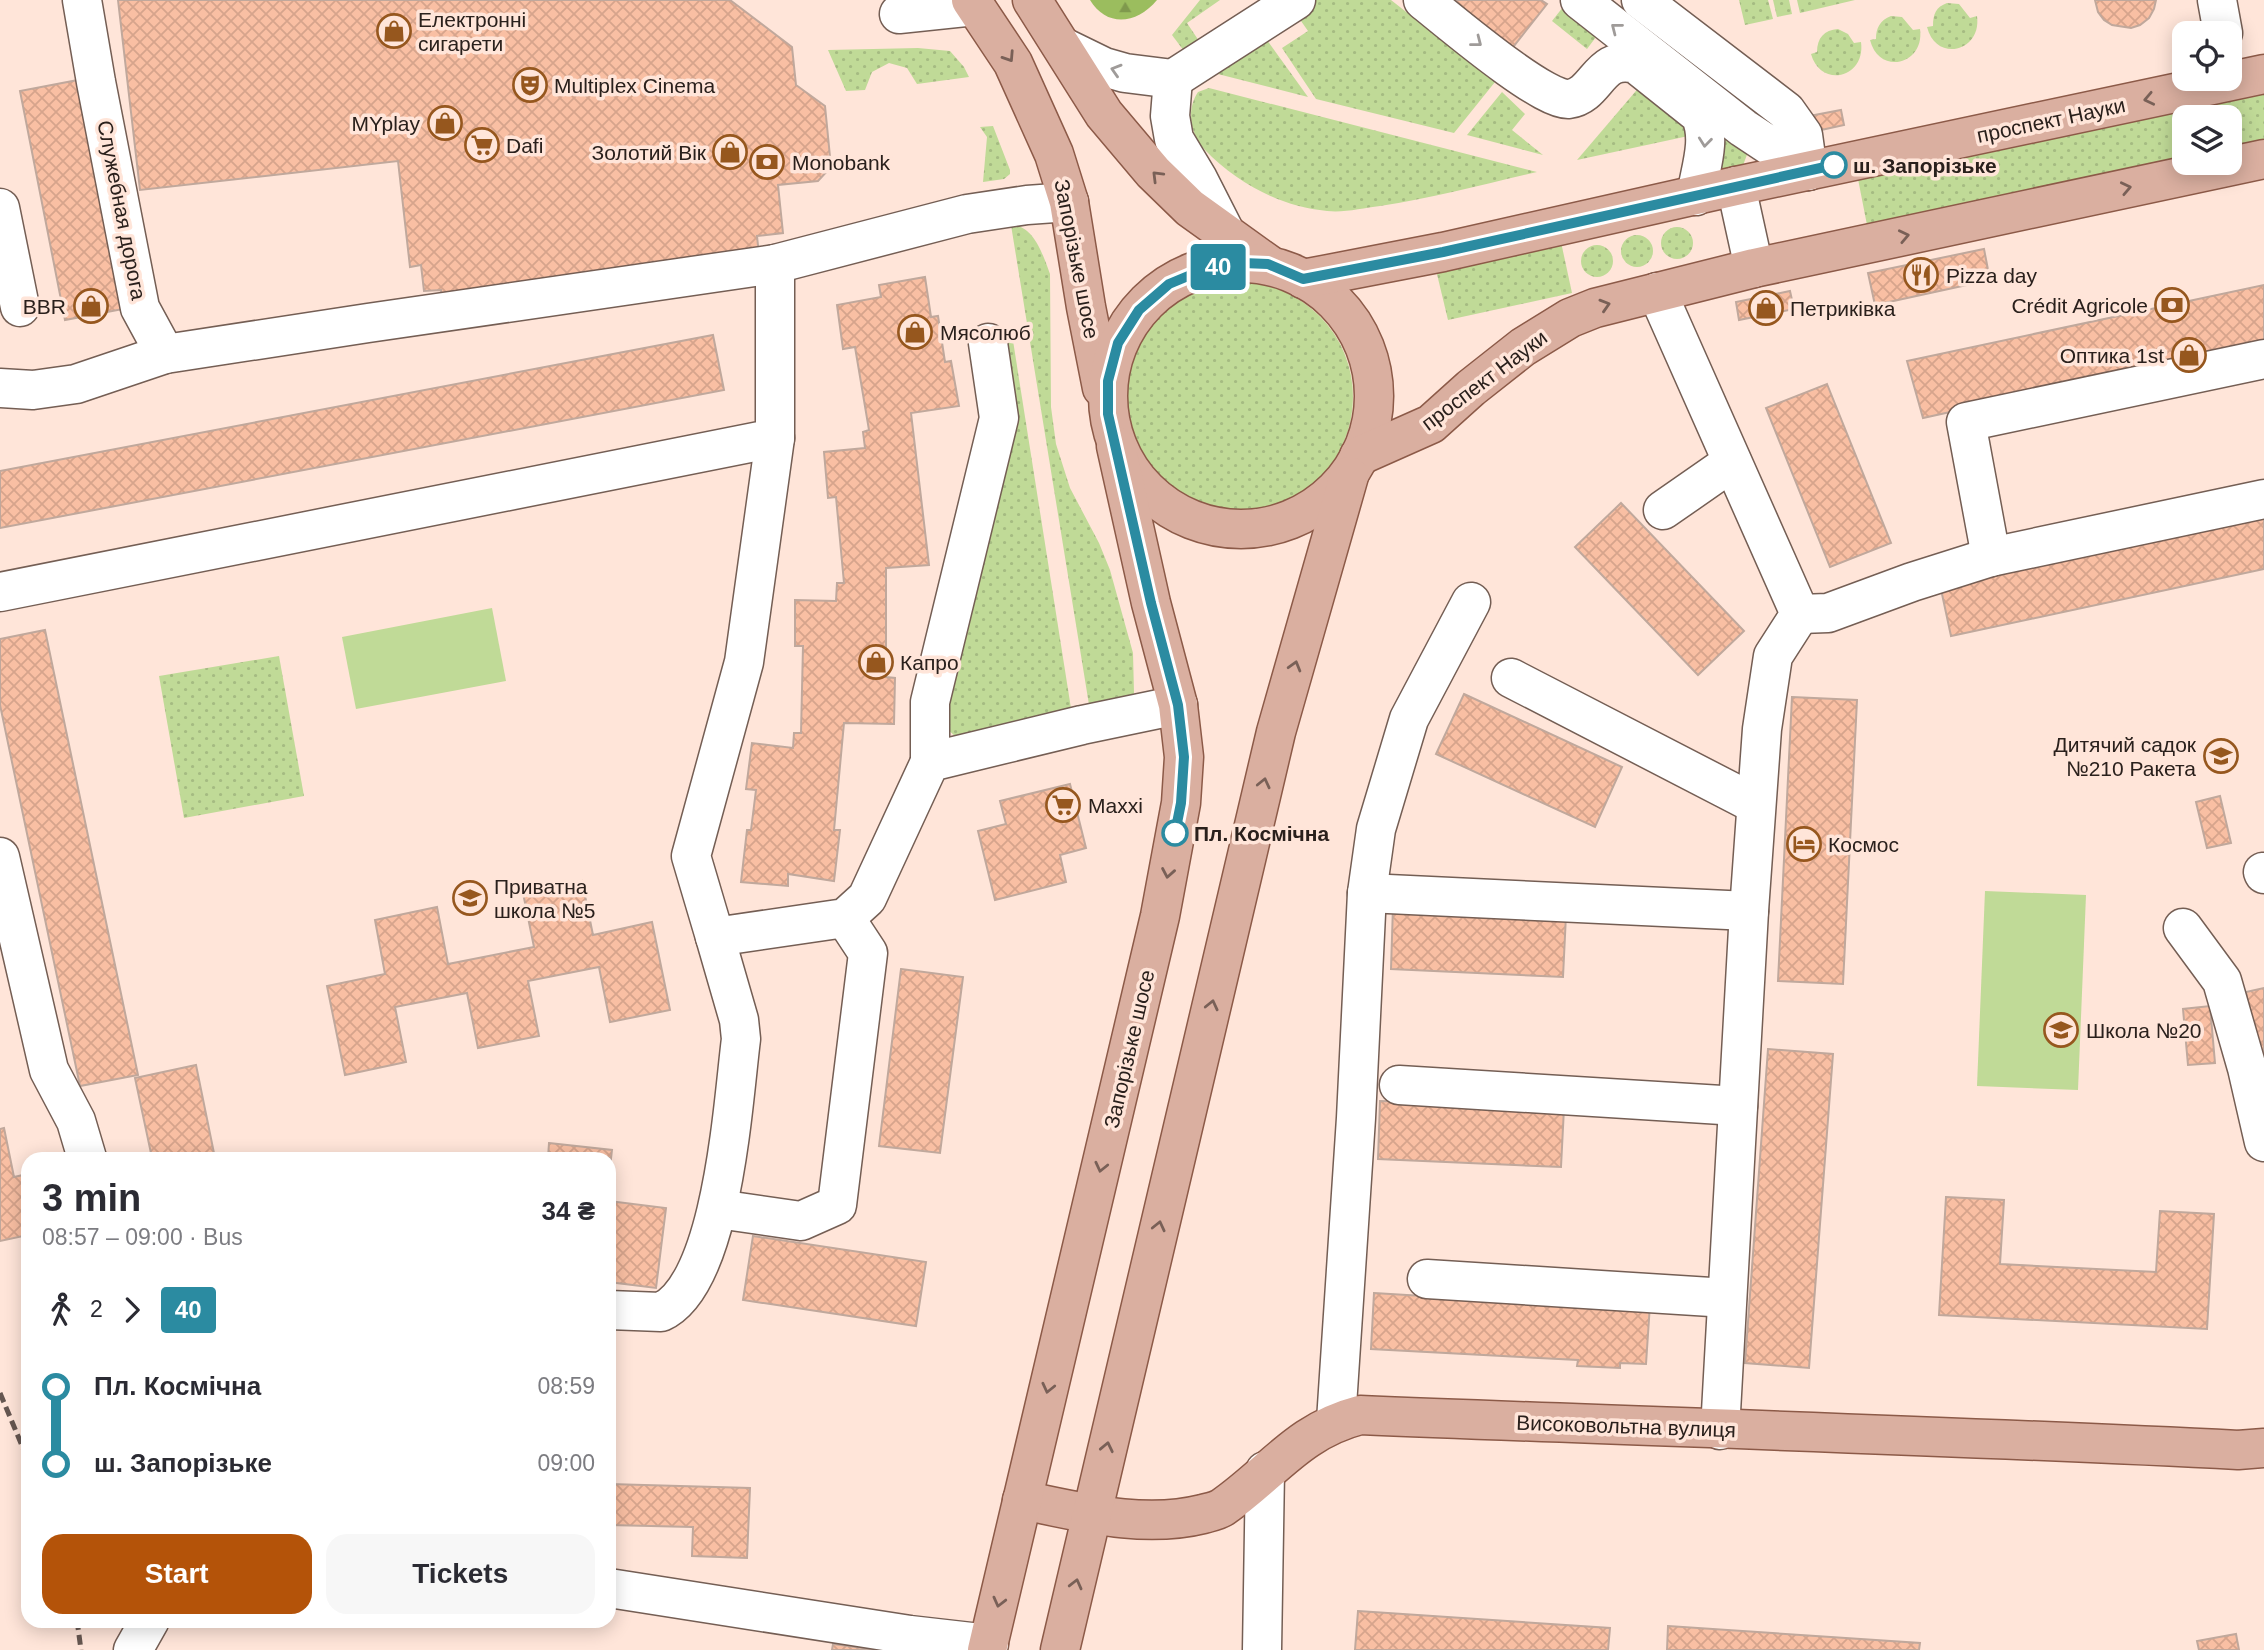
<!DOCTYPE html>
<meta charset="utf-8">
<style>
:root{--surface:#fff;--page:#f7f7f7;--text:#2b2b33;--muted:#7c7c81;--accent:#b45309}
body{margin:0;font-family:Arial,sans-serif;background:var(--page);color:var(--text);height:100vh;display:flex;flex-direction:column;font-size:26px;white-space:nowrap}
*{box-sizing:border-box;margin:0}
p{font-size:23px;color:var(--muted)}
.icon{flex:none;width:38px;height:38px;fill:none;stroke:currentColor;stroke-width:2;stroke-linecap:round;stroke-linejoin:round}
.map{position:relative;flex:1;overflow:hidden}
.side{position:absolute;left:21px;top:1152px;width:595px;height:476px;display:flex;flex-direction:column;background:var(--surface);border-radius:21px;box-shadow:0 4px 18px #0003}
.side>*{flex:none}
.badge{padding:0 14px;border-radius:5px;font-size:24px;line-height:46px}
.controls{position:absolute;left:2172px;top:21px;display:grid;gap:14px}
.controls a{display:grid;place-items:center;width:70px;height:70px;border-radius:14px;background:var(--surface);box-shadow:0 4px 18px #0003;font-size:35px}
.map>.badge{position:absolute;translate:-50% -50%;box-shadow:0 0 0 4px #fff}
.legs{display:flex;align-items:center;gap:10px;height:77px;padding:0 21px;font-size:23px}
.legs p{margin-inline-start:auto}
.head{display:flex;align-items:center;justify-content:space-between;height:119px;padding:0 21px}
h1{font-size:38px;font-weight:800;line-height:52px}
.primary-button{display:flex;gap:14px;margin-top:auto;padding:14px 21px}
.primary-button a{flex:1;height:80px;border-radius:21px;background:var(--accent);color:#fff;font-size:28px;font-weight:800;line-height:80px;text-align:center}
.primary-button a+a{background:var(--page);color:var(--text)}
ul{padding:0 21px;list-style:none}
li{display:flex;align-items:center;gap:24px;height:77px;font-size:26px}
li i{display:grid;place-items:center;width:10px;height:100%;margin:0 9px;background:currentColor}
li i::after{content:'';width:18px;height:18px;margin:-9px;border:5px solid;border-radius:50%;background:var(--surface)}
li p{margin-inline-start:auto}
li:first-child i{background:linear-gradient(#0000 50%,currentColor 0)}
li:last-child i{background:linear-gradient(currentColor 50%,#0000 0)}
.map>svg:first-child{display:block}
.grass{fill:url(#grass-dots)}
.forest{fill:url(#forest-firs)}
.garden{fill:#c0da97}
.building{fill:url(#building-cross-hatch);stroke:#c0a89c;stroke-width:2}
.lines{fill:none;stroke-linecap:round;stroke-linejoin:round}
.minor-casing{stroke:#745e54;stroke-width:41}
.major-casing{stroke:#8c5a48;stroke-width:41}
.minor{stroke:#fff;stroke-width:38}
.major{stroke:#daafa0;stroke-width:38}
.rail{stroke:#665751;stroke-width:5;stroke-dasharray:10 5;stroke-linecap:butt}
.oneway{stroke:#9f9b99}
.oneway2{stroke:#796057}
.line-1-casing{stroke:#fff;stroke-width:16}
.line-1{stroke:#2b8ba1;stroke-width:10}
.stop-1-dot{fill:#fff;stroke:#2b8ba1;stroke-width:3.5}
.labels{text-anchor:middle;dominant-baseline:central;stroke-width:7;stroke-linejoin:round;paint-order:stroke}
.poi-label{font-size:21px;fill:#2a201c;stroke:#ffe5d9;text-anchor:start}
.street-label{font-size:21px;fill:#2a201c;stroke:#ffe5d9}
.stop-label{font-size:21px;font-weight:bold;fill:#2a201c;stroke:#ffe5d9;text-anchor:start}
</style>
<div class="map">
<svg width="2264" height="1650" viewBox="0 0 2264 1650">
<defs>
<pattern id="grass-dots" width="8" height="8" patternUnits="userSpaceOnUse" patternTransform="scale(1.75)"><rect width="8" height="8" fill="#c0da97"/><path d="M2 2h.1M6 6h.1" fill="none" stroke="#a5bb82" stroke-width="1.8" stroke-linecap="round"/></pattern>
<pattern id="forest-firs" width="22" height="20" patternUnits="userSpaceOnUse" patternTransform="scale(1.75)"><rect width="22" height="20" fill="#9bbd5e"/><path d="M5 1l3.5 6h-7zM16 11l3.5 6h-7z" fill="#7f994d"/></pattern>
<pattern id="building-cross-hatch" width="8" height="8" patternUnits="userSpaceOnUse" patternTransform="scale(1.75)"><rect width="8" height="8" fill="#f9bfa3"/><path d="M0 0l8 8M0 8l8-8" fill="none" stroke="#d6a48c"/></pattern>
</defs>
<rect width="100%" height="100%" fill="#ffe5d9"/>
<g class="grass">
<polygon points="1200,0 1220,0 1187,23 1199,41 1184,51 1172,35"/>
<polygon points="1312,0 1391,0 1495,82 1454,133 1316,99 1282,48 1308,31 1294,11"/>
<polygon points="1739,0 1768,0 1773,19 1745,25"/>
<polygon points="1773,0 1789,0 1792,14 1777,17"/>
<polygon points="1797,0 1855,0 1800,13"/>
<polygon points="1567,2 1602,29 1587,49 1552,21"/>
<path d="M1947,3L1959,4L1970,18L1977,16C1982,52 1936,63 1927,27L1933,26C1933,14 1936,7 1947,3Z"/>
<path d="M1891,16L1902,17L1913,30L1920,29C1925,65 1879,76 1870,40L1876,39C1876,28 1880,20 1891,16Z"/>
<path d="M1838,29L1848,34L1854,43L1861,42C1866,78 1821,89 1811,54L1817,52C1817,38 1824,30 1838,29Z"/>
<polygon points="1262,33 1308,97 1206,71"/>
<polygon points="918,48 950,51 964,67 969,77 917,84 907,68 889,63 872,72 865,90 846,91 828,50"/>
<polygon points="1641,85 1693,135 1577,160"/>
<path d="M1209,88L1537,172C1485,184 1433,198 1380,206C1363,208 1344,213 1327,211C1281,207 1237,183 1205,150C1190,134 1186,110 1198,92Z"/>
<polygon points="2264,91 2264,141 2230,148 2230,117 2184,117 2184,158 1867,225 1858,179"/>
<polygon points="1502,92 1525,114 1512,130 1543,155 1467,135"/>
<polygon points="993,126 1010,170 1010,174 1004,179 983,182 987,137 980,127"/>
<polygon points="1726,137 1748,152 1742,168 1719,170 1721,139"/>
<path d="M1011,225C1034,225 1043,255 1050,274L1051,407L1056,444L1070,488L1099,543L1110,570L1133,653L1134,693L1130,700L1091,717Z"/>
<circle cx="1677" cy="243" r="16"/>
<circle cx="1637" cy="251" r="16"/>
<polygon points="1561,242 1572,293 1448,320 1436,270"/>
<circle cx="1597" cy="261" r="16"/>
<circle cx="1238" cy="397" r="115"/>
<polygon points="1011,328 1073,721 956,737 946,728 938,712 995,332"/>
<polygon points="279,656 304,796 184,818 159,676"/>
</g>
<path class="forest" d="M1090,0H1157C1137,24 1107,28 1090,0Z"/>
<g class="garden">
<polygon points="492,608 506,681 356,709 342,637"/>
<polygon points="1985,891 2086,895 2078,1090 1977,1086"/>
</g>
<g class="building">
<polygon points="118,0 730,0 792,47 796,85 825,106 831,167 818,181 778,185 783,233 757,236 759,255 442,303 441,290 424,291 421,265 410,267 398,161 140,190"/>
<polygon points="1445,0 1541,0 1547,4 1510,51"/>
<polygon points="2095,0 2156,0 2154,9 2149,18 2140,25 2131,28 2112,25 2104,20 2098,12"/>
<polygon points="78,80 123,309 65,320 20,91"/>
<polygon points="1841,110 1844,125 1812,132 1809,116"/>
<polygon points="1984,249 1990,280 1875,305 1868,273"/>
<polygon points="925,277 931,317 938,316 945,362 951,361 959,406 911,413 929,565 886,568 886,677 895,678 894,724 844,723 834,830 840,830 834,881 788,874 788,886 741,882 747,830 751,830 756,790 746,789 752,743 793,748 794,733 801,733 803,646 795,646 795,600 836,601 837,583 844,583 836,497 828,498 824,452 865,448 863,432 869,430 855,347 843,349 837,305 881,297 879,285"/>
<polygon points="2264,285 2264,343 1923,418 1907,361"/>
<polygon points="1790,291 1794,309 1739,320 1736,302"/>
<polygon points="713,335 724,390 0,528 0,471"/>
<polygon points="1827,384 1891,543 1830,567 1766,408"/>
<polygon points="1621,503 1744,631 1698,675 1575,547"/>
<polygon points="2264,511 2264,569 1951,636 1939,580"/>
<polygon points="45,630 138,1075 80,1086 0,705 0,639"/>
<polygon points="1464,694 1622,767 1595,827 1436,754"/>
<polygon points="1792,697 1857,700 1843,984 1778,981"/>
<polygon points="1070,784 1086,848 1060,855 1066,882 995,900 978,831 1006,824 1000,801"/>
<polygon points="2220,796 2231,843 2207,848 2196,802"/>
<polygon points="582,881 593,935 652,922 670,1010 610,1022 599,967 528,981 539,1036 478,1048 467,993 395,1007 406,1062 345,1075 327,986 385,974 375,920 437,907 448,964 534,947 523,893"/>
<polygon points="1393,906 1566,915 1563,977 1391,969"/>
<polygon points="901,969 963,977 940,1153 879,1146"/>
<polygon points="2264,988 2264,1081 2263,1081 2246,992"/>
<polygon points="2210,1006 2215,1063 2188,1065 2183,1009"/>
<polygon points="1768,1049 1833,1054 1809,1368 1745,1363"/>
<polygon points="196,1065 215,1158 152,1158 135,1078"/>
<polygon points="1380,1101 1564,1108 1561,1167 1378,1159"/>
<polygon points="4,1128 14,1177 23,1175 28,1201 28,1235 0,1241 0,1129"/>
<polygon points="549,1143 612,1150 609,1176 609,1158 548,1158"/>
<polygon points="1946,1197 2004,1200 2000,1264 2156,1272 2160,1211 2214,1214 2207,1329 1939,1315"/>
<polygon points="609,1201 666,1208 656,1288 609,1282"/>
<polygon points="753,1236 926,1262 916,1326 743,1300"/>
<polygon points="1374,1293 1554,1304 1650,1304 1646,1364 1620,1363 1620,1368 1577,1366 1578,1360 1371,1349"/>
<polygon points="609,1484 750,1488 747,1558 692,1556 693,1527 609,1525"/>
<polygon points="1358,1611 1610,1628 1608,1650 1355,1650"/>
<polygon points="1668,1626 1920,1643 1919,1650 1667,1650"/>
<polygon points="2236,1634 2239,1650 2199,1650 2197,1641"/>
<polygon points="833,1644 877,1650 832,1650"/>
</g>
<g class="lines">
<g class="minor-casing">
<g id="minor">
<polyline points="82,0 96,82 140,308 165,354"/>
<path d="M1423,0C1447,19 1544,102 1569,99C1598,95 1598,54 1636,64L1700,115C1712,139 1700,170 1696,196"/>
<polyline points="1580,0 1743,128 1808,171"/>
<polyline points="1641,0 1786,111 1803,135 1808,171"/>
<polyline points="2217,0 2223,33"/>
<polyline points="899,14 975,6"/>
<polyline points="1063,47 1104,67 1125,73 1173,79 1296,0"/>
<polyline points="1173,79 1170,116 1174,139 1198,179 1227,236"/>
<polyline points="1736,186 1754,268"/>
<polyline points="0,208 20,307"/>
<polyline points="1657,292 1800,614 1773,656 1762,729 1749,911 1720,1430"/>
<polyline points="0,388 33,390 76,384 165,354 368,323 775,264 967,214 1027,205 1069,202"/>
<polyline points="775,438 744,662 691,856 715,937 845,918 867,898 930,762 1082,725 1178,705"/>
<polyline points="1663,510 1732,462"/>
<polyline points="1991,557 1966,422 2264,359"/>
<polyline points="0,592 775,438 775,264"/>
<polyline points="1800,614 1828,613 1912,582 1991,557 2264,499"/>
<polyline points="1511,678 1755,804"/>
<polyline points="930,762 930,702 999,418 988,343"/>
<polyline points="0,857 49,1070 76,1121 87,1158"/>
<polyline points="2263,872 2264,874"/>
<polyline points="1367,893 1749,911"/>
<polyline points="2183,928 2222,981 2247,1068 2264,1142"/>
<polyline points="1399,1085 1738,1106"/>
<polyline points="718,1209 801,1221 837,1205 868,953 845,918"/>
<polyline points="1427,1279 1727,1298"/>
<path d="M609,1310L661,1312C723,1284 733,1101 741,1039L739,1020L715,937"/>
<polyline points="1336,1421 1356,1118 1367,893 1376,829 1409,719 1471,602"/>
<polyline points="609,1588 910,1635 989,1644"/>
<polyline points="133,1650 150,1620"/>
<polyline points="1262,1650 1265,1471"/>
</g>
</g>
<g class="major-casing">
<g id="major">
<polyline points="971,0 1013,63 1054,154 1069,202 1086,307 1102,388"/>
<polyline points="1032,0 1104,114 1153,172 1190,208 1268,264"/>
<circle cx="1241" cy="396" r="133"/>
<polyline points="1303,279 1443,252 1736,186 2264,74"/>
<polyline points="1359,456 1431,424 1471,388 1523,347 1570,318 1595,308 1754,268 2264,159"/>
<path d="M1022,1500C1081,1512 1143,1529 1203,1514C1210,1512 1217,1511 1223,1507C1272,1473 1298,1431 1360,1415C1652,1427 1945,1435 2238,1450L2264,1448"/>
<polyline points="987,1650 1160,916 1181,803 1184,757 1178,705 1151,603 1116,446"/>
<polyline points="1060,1650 1276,732 1349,476"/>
</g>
</g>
<use href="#minor" class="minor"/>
<use href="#major" class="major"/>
<g class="rail">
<polyline points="0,1393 28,1460"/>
<polyline points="77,1620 81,1650"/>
</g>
</g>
<defs><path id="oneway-chevron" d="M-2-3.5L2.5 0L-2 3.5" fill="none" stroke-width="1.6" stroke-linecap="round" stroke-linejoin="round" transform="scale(1.75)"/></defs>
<g class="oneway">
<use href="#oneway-chevron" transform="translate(1616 28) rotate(-142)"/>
<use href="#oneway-chevron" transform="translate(1477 42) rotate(38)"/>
<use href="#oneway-chevron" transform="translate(1116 70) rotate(-163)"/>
<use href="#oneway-chevron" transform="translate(1705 142) rotate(96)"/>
</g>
<g class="oneway2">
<use href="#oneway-chevron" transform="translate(1009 57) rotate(57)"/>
<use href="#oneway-chevron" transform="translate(2149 99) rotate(168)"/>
<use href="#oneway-chevron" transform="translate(1157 176) rotate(-135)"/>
<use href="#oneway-chevron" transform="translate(2126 188) rotate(-12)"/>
<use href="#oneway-chevron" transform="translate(1904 236) rotate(-12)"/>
<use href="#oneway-chevron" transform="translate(1605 305) rotate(-17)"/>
<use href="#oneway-chevron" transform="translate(1295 666) rotate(-74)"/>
<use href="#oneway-chevron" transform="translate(1264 783) rotate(-77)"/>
<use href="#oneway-chevron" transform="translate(1168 873) rotate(100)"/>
<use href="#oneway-chevron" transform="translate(1212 1005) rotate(-77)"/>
<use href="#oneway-chevron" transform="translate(1101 1167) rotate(103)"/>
<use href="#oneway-chevron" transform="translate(1159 1226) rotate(-77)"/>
<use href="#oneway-chevron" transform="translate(1048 1388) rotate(103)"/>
<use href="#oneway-chevron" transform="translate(1107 1447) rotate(-78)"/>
<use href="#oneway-chevron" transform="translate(1076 1584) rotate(-76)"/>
<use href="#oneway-chevron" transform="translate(999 1602) rotate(104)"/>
</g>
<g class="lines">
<g class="line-1-casing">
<polyline id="line-1" points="1175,833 1181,803 1184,757 1178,705 1151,603 1108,414 1108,381 1118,343 1139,310 1169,284 1205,269 1243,263 1268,264 1303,279 1443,252 1834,165"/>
</g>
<use href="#line-1" class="line-1"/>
</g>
<defs>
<g id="shop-ring" transform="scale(1.75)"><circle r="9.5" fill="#ffe5d9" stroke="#96571e" stroke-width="1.5"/><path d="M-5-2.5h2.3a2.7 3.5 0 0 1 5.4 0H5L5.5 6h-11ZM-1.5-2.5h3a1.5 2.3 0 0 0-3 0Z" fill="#96571e"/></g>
<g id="theatre-ring" transform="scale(1.75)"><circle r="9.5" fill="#ffe5d9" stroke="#96571e" stroke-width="1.5"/><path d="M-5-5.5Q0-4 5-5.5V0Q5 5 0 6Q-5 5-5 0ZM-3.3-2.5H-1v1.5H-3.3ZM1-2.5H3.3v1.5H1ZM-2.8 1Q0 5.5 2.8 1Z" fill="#96571e"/></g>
<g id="supermarket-ring" transform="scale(1.75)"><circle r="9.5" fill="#ffe5d9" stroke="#96571e" stroke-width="1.5"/><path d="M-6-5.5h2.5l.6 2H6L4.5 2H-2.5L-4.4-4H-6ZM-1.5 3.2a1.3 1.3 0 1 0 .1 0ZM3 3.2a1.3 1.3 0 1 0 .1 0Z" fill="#96571e"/></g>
<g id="bank-ring" transform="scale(1.75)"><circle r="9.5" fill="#ffe5d9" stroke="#96571e" stroke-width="1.5"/><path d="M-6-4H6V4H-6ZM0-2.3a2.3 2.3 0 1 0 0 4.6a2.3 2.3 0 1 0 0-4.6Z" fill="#96571e"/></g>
<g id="restaurant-ring" transform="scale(1.75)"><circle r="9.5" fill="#ffe5d9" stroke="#96571e" stroke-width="1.5"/><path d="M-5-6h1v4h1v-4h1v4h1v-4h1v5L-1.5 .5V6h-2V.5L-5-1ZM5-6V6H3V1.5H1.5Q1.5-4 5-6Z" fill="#96571e"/></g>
<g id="school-ring" transform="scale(1.75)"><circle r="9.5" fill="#ffe5d9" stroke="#96571e" stroke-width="1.5"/><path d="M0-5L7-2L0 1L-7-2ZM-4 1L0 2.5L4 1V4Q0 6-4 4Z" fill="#96571e"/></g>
<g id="hotel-ring" transform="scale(1.75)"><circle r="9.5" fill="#ffe5d9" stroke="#96571e" stroke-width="1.5"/><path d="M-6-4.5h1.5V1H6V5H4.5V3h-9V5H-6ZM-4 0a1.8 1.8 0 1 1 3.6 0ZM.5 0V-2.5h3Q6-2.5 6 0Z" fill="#96571e"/></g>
</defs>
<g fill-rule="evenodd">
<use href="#shop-ring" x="394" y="31"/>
<use href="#theatre-ring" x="530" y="85"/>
<use href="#shop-ring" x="445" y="123"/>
<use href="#supermarket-ring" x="482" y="145"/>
<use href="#shop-ring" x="730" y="152"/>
<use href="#bank-ring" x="767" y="162"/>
<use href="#restaurant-ring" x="1921" y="275"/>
<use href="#bank-ring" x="2172" y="305"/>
<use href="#shop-ring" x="91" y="306"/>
<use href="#shop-ring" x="1766" y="308"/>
<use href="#shop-ring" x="915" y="332"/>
<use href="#shop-ring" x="2189" y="355"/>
<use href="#shop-ring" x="876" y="662"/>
<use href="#school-ring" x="2221" y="756"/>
<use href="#supermarket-ring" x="1063" y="805"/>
<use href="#hotel-ring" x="1804" y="844"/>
<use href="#school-ring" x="470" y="898"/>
<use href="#school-ring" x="2061" y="1030"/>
</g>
<g class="stop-1-dot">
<circle cx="1834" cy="165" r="12"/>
<circle cx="1175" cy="833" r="12"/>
</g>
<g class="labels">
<g class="poi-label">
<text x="418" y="19">Електронні<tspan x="418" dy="24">сигарети</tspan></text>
<text x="554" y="85">Multiplex Cinema</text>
<text x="420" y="123" text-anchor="end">MYplay</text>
<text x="506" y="145">Dafi</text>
<text x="706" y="152" text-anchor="end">Золотий Вік</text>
<text x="792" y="162">Monobank</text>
<text x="1946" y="275">Pizza day</text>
<text x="2148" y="305" text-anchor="end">Crédit Agricole</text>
<text x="66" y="306" text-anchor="end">BBR</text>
<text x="1790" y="308">Петриківка</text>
<text x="940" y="332">Мясолюб</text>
<text x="2164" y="355" text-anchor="end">Оптика 1st</text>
<text x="900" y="662">Капро</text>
<text x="2196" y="744" text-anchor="end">Дитячий садок<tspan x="2196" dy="24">№210 Ракета</tspan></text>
<text x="1088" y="805">Maxxi</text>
<text x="1828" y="844">Космос</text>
<text x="494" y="886">Приватна<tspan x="494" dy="24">школа №5</tspan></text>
<text x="2086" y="1030">Школа №20</text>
</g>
<g class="street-label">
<text transform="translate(2051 120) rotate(-12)">проспект Науки</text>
<text transform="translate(122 210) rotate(79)">Служебная дорога</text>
<text transform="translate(1077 259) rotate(79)">Запорізьке шосе</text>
<text transform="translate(1484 380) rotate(-37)">проспект Науки</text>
<text transform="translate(1129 1049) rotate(-77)">Запорізьке шосе</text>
<text transform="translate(1626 1426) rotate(2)">Високовольтна вулиця</text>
</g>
<g class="stop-label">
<text x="1853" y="165">ш. Запорізьке</text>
<text x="1194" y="833">Пл. Космічна</text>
</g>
</g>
</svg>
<div class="controls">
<a><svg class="icon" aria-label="locate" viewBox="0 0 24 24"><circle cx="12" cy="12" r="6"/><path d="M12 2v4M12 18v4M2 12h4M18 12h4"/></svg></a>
<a><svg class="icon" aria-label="layers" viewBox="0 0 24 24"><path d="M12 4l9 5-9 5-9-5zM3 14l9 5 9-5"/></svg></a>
</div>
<b class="badge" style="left:1218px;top:267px;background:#2b8ba1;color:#fff">40</b>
<section class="side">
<div class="head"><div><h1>3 min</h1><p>08:57 – 09:00 · Bus</p></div><b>34 ₴</b></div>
<div class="legs"><svg class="icon" aria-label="walk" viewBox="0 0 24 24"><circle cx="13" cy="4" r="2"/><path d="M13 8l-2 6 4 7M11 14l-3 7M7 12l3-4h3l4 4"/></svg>2<svg class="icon" aria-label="forward" viewBox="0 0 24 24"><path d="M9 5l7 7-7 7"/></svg><b class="badge" style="background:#2b8ba1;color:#fff">40</b></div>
<ul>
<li><i style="color:#2b8ba1"></i><b>Пл. Космічна</b><p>08:59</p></li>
<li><i style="color:#2b8ba1"></i><b>ш. Запорізьке</b><p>09:00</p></li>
</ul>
<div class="primary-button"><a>Start</a><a>Tickets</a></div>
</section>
</div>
